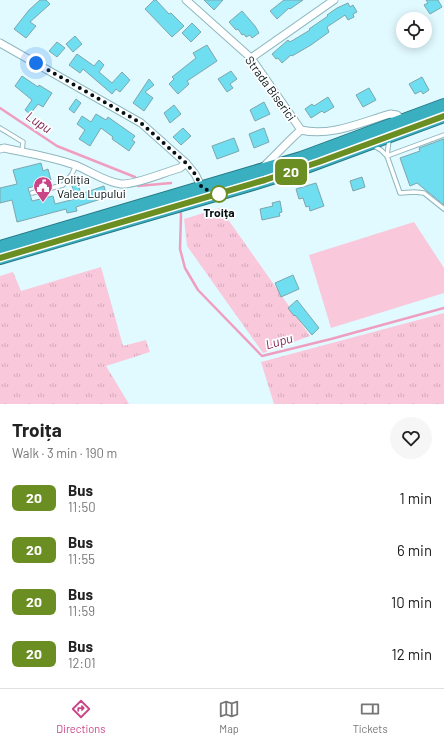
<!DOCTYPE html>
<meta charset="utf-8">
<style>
:root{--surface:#fff;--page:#f6f6f6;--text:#222;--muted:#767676;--line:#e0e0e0;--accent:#ca4588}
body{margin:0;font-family:Barlow,sans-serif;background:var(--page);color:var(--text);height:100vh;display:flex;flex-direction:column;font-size:15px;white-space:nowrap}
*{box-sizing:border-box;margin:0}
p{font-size:13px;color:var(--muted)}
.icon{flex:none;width:22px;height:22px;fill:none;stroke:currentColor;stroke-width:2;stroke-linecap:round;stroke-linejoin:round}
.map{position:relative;height:404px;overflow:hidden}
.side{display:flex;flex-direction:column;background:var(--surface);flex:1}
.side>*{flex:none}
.badge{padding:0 8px;border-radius:6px;font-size:14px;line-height:26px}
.buttons{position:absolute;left:396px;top:12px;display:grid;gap:8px}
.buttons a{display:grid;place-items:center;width:36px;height:36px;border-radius:50%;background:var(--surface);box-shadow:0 2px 10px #0003;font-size:20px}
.you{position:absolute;width:20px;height:20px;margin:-10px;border:3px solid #fff;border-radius:50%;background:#1a73e8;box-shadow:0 0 0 6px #1a73e833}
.map>.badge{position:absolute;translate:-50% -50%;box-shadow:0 0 0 2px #fff}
.round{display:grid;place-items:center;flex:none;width:42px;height:42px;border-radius:21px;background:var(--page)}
.overview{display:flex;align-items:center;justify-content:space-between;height:68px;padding:0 12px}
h1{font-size:19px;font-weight:700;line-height:30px}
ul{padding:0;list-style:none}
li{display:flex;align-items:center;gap:12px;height:52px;padding:0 12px}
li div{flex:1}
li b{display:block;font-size:15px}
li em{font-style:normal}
li .badge{min-width:44px;font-weight:700;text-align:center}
.tabs{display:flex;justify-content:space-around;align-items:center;height:56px;border-top:1px solid var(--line);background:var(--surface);font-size:11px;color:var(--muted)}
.tabs a{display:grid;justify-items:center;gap:2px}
.tabs .current{color:var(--accent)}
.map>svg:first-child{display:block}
.grass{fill:url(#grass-tufts)}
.park{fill:#f9c8db}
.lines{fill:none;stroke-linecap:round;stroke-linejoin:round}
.stream{stroke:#ef9ec0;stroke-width:2.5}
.building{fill:#6fdef0;stroke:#7ea6ad}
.lane-casing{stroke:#8fb8bf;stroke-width:5.5}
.street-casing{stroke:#8fb8bf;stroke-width:9}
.highway-casing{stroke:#277884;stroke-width:14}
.lane{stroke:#fff;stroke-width:3.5}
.street{stroke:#fff;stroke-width:7}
.highway{stroke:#3aafc0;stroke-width:12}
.line-casing{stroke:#fff;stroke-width:9}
.line{stroke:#6b8e23;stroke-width:6}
.walk{stroke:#031114;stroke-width:4;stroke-dasharray:0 7.2}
.stop-dot{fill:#fff;stroke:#6b8e23;stroke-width:2}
.labels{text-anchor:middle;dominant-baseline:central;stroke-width:3.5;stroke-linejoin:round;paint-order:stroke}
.street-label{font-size:12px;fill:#031114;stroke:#fff}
.poi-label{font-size:12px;fill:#031114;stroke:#fff;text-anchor:start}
.stop-label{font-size:12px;font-weight:bold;fill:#031114;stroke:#fff}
.water-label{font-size:13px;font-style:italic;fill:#802453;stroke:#fff}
</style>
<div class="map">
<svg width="444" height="404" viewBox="0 0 444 404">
<defs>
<pattern id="grass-tufts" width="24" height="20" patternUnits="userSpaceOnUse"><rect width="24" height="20" fill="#f9c8db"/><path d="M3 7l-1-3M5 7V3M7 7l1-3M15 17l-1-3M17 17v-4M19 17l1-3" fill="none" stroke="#d4abbb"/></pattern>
</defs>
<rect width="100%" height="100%" fill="#e1faff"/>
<g class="grass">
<polygon points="220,208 310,336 263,353 187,246 184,219"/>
<polygon points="101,267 123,346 146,340 150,352 106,366 129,404 0,404 0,276 13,272 21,291"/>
<polygon points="444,313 444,404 274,404 261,362"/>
</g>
<polygon class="park" points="414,222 444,268 444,293 331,328 309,255"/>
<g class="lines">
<g class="stream">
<polyline points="0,108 57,146 135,177"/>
<polyline points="138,186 171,183"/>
<polyline points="180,209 181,215 180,249 185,268 198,290 262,356 331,339 444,308"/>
</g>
</g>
<g class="building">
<polygon points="40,0 46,0 50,4 30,22 36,26 26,38 14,29 29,10"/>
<polygon points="154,0 156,0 169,14 171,13 184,26 172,37 145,9"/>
<polygon points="204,0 223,0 214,10"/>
<polygon points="284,0 303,0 290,9 289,8 277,19 270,11"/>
<polygon points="426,0 438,0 442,7 430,14 424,5 428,3"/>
<polygon points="348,3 350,7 353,5 357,12 353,14 354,17 348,20 345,15 327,27 329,32 311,45 292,56 291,55 282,63 278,58 276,59 272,54 288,40 290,42 310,30 309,29 328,16 327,15 337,8"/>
<polygon points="242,11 255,26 259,33 252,38 250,35 246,37 244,34 242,35 238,29 236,30 229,22"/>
<polygon points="192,23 201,32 191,42 182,33"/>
<polygon points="75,36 82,44 73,52 66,44"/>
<polygon points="57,42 65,48 57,57 49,51"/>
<polygon points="207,45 217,61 187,81 189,84 178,94 169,84 174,79 172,77 196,58 193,53"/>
<polygon points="77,54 94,66 99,60 104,65 99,72 112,83 122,72 130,80 120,92 116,89 112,94 83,69 80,73 69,65"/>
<polygon points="231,71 237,79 230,84 233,88 227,92 218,79"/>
<polygon points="22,76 38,87 39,85 52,93 43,107 38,104 30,114 25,110 32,100 15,86"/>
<polygon points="422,77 429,90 423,94 421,91 415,94 409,84"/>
<polygon points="149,79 154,85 145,92 153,98 144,111 133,103"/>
<polygon points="369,88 376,100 363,107 356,95"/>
<polygon points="328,97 334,107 324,113 322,111 311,118 305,109 312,104 314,106"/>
<polygon points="76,99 81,103 74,113 69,109"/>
<polygon points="264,102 270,114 255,121 250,110"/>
<polygon points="174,105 181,114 170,123 164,113"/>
<polygon points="96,114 106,120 108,117 135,136 132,140 135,142 129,151 112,139 113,137 101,128 90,146 79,139 85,130 77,124 82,116 91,122"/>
<polygon points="183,128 191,136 181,145 173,137"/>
<polygon points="264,128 269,142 254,148 249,134"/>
<polygon points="234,138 239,151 217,159 212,146"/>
<polygon points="444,139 444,205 417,183 410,186 400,158 420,151 419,148"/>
<polygon points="41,163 43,171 48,169 51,180 47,181 48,183 28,188 32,201 53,196 55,204 75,199 71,181 77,180 81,194 104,186 107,197 76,207 77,211 67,213 66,209 17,222 12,200 0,203 0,188 17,184 13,170"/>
<polygon points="362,177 365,187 353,191 350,181"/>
<polygon points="316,183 324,206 310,211 309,206 306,207 303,198 299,199 296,189"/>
<polygon points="280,201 282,212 279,213 280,216 262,220 260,209 273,206 272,203"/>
<polygon points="293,275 299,289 281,297 275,283"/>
<polygon points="297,300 319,328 312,335 295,315 294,316 288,308"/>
</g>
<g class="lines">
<g class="lane-casing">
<g id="lane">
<polyline points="0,128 23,142 22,151"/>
<polyline points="389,140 387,156 400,193 414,192 424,193 444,209"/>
<polyline points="374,146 381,150 387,156"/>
<polyline points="387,156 444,135"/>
<polyline points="32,193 63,185 72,174 76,165"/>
</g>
</g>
<g class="street-casing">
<g id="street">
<path d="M186,0L251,58L301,130C331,137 362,122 390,114L397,115L403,121"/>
<polyline points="0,43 141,123 186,163 195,174 202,188"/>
<polyline points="251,58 334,0"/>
<path d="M0,149L4,148C28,153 52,157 75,165C90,171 105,182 121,184C135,185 165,172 180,168L186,163"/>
<path d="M263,167C276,155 288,141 301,130"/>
</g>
</g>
<g class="highway-casing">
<g id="highway">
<polyline points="0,247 301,158 444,105"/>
<polyline points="0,258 253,184 304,168 444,116"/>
</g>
</g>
<use href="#lane" class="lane"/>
<use href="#street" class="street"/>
<use href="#highway" class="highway"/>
</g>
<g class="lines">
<g class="line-casing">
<polyline id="line" points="0,258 265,180 319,162 444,116"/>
</g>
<use href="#line" class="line"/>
<polyline class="walk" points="36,63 141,123 186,163 195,174 202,188 219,194"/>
</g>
<defs>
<g id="civic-pin" transform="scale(1)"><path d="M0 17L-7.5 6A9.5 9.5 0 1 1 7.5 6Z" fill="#ca4588" stroke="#fff"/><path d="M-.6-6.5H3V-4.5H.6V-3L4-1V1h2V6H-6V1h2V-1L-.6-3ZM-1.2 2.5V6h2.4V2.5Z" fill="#fff"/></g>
</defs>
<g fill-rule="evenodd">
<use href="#civic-pin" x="43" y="186"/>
</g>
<circle class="stop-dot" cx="219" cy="194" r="8"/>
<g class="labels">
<g class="street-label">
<text transform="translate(271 88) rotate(54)">Strada Biserici</text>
</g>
<g class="poi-label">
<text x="57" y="179">Poliția<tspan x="57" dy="14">Valea Lupului</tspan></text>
</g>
<g class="stop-label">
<text x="219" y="212">Troița</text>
</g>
<g class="water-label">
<text transform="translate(39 122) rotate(34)">Lupu</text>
<text transform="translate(279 341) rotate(-15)">Lupu</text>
</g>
</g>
</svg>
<div class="buttons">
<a><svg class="icon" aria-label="locate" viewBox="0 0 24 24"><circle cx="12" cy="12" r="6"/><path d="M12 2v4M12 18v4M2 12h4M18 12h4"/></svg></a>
</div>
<div class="you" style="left:36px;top:63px"></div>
<b class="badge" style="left:291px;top:172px;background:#6b8e23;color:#fff">20</b>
</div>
<section class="side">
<div class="overview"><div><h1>Troița</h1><p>Walk · 3 min · 190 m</p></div><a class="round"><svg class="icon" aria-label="heart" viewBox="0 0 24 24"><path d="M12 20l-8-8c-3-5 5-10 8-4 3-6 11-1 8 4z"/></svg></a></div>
<ul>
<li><span class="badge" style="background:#6b8e23;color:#fff">20</span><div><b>Bus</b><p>11:50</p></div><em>1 min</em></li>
<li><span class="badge" style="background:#6b8e23;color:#fff">20</span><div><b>Bus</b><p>11:55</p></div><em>6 min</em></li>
<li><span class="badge" style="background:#6b8e23;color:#fff">20</span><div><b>Bus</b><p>11:59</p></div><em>10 min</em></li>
<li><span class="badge" style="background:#6b8e23;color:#fff">20</span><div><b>Bus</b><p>12:01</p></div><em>12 min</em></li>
</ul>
</section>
<nav class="tabs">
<a class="current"><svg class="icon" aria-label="directions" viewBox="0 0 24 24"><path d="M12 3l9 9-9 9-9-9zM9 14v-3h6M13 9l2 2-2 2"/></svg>Directions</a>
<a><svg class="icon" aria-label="map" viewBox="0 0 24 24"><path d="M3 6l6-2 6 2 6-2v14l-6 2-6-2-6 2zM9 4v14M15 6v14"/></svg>Map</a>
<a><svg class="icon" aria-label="tickets" viewBox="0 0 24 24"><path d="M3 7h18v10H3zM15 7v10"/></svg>Tickets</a>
</nav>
